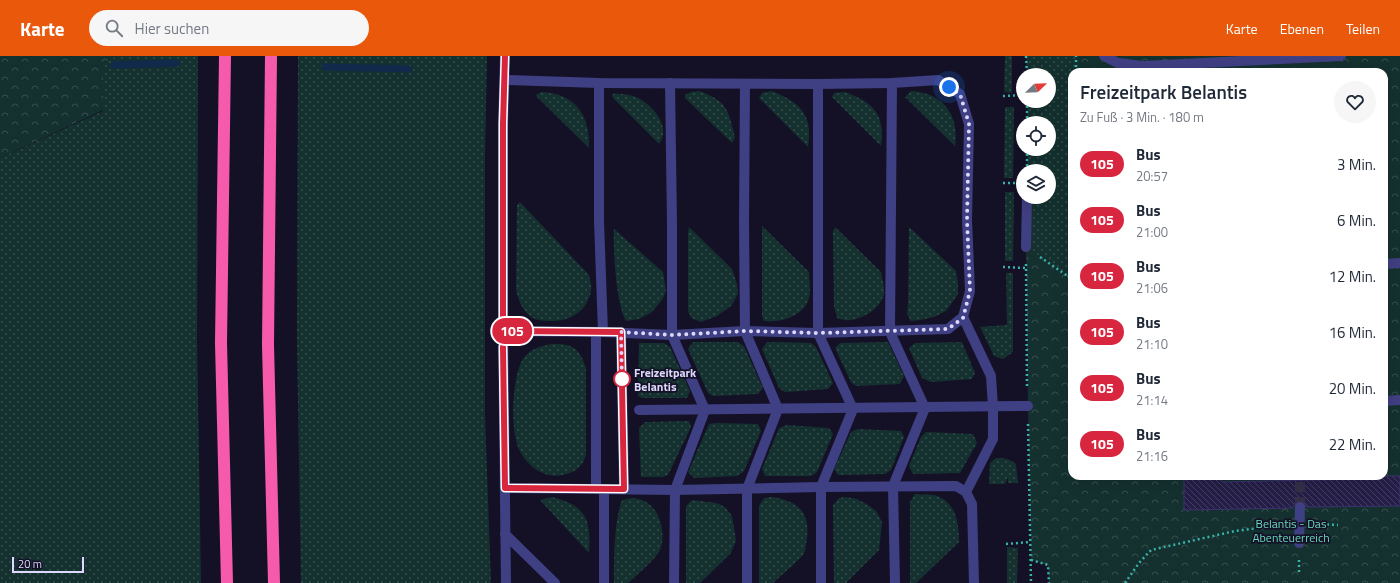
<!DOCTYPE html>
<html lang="de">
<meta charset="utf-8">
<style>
:root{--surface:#fff;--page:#f6f6f7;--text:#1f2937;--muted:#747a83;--accent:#ea580c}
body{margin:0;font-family:"Titillium Web",sans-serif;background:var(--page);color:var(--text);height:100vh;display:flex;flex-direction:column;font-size:15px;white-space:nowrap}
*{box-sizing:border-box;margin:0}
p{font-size:13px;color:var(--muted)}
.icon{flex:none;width:22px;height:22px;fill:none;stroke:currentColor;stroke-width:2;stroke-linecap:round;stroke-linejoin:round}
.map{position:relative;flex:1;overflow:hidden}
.panel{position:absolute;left:1068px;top:12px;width:320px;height:412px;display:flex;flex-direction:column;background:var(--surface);border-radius:12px;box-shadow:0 4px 16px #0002}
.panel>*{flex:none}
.badge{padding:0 8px;border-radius:13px;font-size:14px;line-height:26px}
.needle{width:26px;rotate:67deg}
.controls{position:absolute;left:1016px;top:12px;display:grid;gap:8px}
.controls a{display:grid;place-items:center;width:40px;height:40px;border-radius:50%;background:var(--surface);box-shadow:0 4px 16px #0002;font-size:20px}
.scale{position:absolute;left:12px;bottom:10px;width:72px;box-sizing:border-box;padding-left:4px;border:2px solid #dcd9fd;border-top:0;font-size:11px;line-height:14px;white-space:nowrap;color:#dcd9fd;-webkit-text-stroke:3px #141127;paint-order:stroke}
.you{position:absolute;width:20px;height:20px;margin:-10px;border:3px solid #fff;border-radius:50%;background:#1a73e8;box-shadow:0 0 0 6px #1a73e833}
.map>.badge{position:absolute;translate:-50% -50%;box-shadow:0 0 0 2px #fff}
.round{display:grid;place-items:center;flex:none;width:42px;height:42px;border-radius:21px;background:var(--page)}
.summary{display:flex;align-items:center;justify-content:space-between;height:68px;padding:0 12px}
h1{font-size:19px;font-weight:600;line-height:30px}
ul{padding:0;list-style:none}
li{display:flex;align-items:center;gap:12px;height:56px;padding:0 12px}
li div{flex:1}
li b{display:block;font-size:15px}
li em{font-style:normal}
li .badge{min-width:44px;font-weight:700;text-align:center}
header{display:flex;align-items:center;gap:24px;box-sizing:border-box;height:56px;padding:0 20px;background:var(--accent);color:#fff}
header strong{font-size:19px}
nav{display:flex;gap:22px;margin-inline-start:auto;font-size:14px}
.search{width:280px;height:36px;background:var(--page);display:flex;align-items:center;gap:10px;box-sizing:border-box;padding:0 14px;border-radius:22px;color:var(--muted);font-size:15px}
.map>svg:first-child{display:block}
.grass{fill:url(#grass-dots)}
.forest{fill:url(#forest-crowns)}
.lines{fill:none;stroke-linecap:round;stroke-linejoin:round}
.stream{stroke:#11294b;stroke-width:7}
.building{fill:url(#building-back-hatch);stroke:#3c3272}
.pedestrian-tunnel{stroke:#322f47;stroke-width:10;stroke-dasharray:10 5;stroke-linecap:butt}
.path{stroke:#37b3a8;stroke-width:2.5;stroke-dasharray:2 3;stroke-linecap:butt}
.service{stroke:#3f3f83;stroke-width:10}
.pedestrian{stroke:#3f3f83;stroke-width:10}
.motorway{stroke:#f65bab;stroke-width:12}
.line-casing{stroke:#fff;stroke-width:9}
.line{stroke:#d7263d;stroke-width:6}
.walk{stroke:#dcd9fd;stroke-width:4;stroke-dasharray:0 7.2}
.stop-dot{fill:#fff;stroke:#d7263d;stroke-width:2}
.labels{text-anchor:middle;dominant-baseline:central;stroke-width:3.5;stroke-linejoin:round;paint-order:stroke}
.stop-label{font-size:12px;font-weight:bold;fill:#dcd9fd;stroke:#141127;text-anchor:start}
.park-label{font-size:12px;fill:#68daba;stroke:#141127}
</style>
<header>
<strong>Karte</strong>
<div class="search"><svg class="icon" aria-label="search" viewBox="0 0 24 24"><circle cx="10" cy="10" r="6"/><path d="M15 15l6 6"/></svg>Hier suchen</div>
<nav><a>Karte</a><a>Ebenen</a><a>Teilen</a></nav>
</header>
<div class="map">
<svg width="1400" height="527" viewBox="0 0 1400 527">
<defs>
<pattern id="grass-dots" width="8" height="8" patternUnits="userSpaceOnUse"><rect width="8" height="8" fill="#14312f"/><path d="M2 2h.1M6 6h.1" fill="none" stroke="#364e4e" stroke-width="1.8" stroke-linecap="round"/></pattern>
<pattern id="forest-crowns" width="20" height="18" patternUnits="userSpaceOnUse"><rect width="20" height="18" fill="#14312f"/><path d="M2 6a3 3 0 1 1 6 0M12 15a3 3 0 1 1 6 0" fill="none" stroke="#364e4e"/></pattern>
<pattern id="building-back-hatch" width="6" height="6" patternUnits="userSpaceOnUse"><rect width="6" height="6" fill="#251e47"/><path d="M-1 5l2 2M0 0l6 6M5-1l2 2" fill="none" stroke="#443e62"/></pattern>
</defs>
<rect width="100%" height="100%" fill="#141127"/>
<g class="grass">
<polygon points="117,0 198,0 197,286 201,527 0,527 0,102 103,55 103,6"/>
<polygon points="298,0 487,0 485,96 485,361 491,527 301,527 297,285"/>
<polygon points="1005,0 1012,0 1012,37 1004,36"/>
<polygon points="1026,0 1076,0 1076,16 1072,16 1072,132 1069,221 1026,191 1027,141 1049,141 1049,115 1027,115 1027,93 1049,93 1049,67 1027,67 1027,45 1049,45 1049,19 1027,19"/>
<path d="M699,35C727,45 728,53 735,81L732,87L685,42V39L691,36Z"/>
<path d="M772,35C800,47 813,58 808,91L759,42L762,37Z"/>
<path d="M911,35C944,37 959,59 955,90L905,41Z"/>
<path d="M541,36C576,37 590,60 589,92L537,41L536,39Z"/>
<path d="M845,36C874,47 885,58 881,90L832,41L834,37Z"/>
<path d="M612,38C620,37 628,38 636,41C652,48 672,71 659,88L613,42Z"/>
<polygon points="1005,51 1014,51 1013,122 1004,122"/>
<polygon points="1005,136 1014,136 1013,205 1005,205"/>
<path d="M520,146L589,219C590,224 592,230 591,235C587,254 573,264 554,265C546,265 536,265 530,260C522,253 518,244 516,233L517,149Z"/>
<path d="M762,170L809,216C809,224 811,233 809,242C804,260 781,267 764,265L762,259Z"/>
<polygon points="689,171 732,213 737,228 738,238 731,250 717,260 701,266 691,262 688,254 688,178"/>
<path d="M835,171L881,216C882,223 885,232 884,238C881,252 863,263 850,264C846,265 841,263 837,262L834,250L833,176Z"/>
<polygon points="909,171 956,215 958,227 958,238 946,255 934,261 920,264 911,265 907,258 908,248"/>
<path d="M614,173L663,216L666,235L662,244L652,256L639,263L626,265C616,248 613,194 614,173Z"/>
<polygon points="1006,217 1013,217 1013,296 1003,303 994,300 980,271 1007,269"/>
<polygon points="693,286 738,286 744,290 763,332 758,338 713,340 708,337 688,293"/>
<polygon points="767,286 811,287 816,291 833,327 828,333 785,336 779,332 762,293"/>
<polygon points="888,286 904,320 900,328 856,330 851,326 835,292 840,287"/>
<polygon points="962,286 975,317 972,323 931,326 922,322 909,292 915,287"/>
<polygon points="639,287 664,287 670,291 690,335 687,342 642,342 638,340"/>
<path d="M552,288C573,287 580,293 586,312V399C582,411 575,417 562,419C544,423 526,409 519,393C510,375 512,319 523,303C531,292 541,290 552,288Z"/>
<polygon points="689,365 691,371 668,419 663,421 641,421 639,372 645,366"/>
<polygon points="716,367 758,368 761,375 744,415 737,420 694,422 688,416 709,368"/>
<polygon points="787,369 829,372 833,378 817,416 811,420 765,420 762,413 779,372"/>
<polygon points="858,373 901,375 904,381 891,414 885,418 838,419 834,413 851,376"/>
<polygon points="926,376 973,378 977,387 960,417 913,418 909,410 921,381"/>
<path d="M996,402C1005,402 1010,403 1016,408L1018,427H1008V421L1005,428H989L990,407Z"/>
<path d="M915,438C921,439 928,438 934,439C956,445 959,467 959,486L916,527H910V446Z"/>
<path d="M552,441C587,450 591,464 589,497L540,444Z"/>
<path d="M772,441C797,445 810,455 807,482C806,486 806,493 804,497C802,502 778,522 773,527H759V450L764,442Z"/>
<polygon points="845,441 857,443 868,449 876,455 882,466 879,494 846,527 834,527 833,449 839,442"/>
<path d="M632,442C636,443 641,443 644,445C661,452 667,481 659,496C654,504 636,520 628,527H614C614,504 614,465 622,444Z"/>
<polygon points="692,444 716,447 725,451 732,460 736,484 731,497 700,527 686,527 686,450"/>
<polygon points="1007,491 1018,492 1017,527 1007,527"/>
</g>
<g class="forest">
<polygon points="0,0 117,0 103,7 103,54 0,102"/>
<polygon points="1076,0 1400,0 1400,527 1049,527 1048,509 1031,504 1028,350 1026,191 1069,220 1072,132 1072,420 1384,420 1384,16 1076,16"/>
</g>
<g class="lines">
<g class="stream">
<polyline points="114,9 176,7"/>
<polyline points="325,11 408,13"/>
</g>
</g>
<polygon class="building" points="1184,420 1217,420 1222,426 1360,423 1364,420 1400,420 1400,450 1306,451 1304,446 1300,445 1295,447 1293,452 1184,454"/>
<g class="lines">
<polyline class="pedestrian-tunnel" points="1300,451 1300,424"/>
<g class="path">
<polyline points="1026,0 1027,19"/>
<polyline points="1076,16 1076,0"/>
<polyline points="1003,40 1023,39"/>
<polyline points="1027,45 1027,67"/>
<polyline points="1027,93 1027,115"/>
<polyline points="1003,127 1016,127"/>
<polyline points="1040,201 1069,221 1072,132"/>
<polyline points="1026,208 1027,333"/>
<polyline points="1003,211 1026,212"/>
<polyline points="1028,368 1031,527"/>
<polyline points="1317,468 1338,469"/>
<polyline points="1006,488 1030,486"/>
<polyline points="1031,504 1048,509 1049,527"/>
<polyline points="1299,516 1299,503"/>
<polyline points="1125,527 1139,507 1151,494 1235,475 1282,469"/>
</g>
<g class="service">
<polyline points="505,0 503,68 503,275 506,527"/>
<polyline points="1104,0 1118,7 1143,10 1341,0"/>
<polyline points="599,27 599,165 603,276"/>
<polyline points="670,27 672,168 672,279 705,354 675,434 674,527"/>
<polyline points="892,27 890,276 925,352 893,430 895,527"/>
<polyline points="745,28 744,166 745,275 778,353 747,433 747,527"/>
<polyline points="818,28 818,277 853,353 821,431 821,527"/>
<polyline points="1384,208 1400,207"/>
<polyline points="963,261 991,320 993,351 993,383 966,436"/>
<polyline points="503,275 603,276 672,279 745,275 818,277 948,273 963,261 970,235 967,164 969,68 960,38 938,24 892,27 818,28 599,27 505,24"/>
<polyline points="596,276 596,433"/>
<polyline points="621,276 624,433"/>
<polyline points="505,432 675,434 821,431 956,430 966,436 972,448 974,527"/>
<polyline points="505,478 555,527"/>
<polyline points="604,527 604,433"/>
</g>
<g class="pedestrian">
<polyline points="1026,191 1027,141"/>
<polyline points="1384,345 1400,344"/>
<polyline points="639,354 1028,350"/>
<polyline points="1299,487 1300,451"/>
</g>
<g class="motorway">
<polyline points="225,0 221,287 227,527"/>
<polyline points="271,0 268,289 274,527"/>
</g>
</g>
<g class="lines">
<g class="line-casing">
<polyline id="line" points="503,291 505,432 624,433 621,276 503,275 503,68 505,0"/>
</g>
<use href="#line" class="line"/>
<polyline class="walk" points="622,323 622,328 621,276 672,279 745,275 818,277 948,273 963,262 970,235 967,164 969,68 960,38 949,31"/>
</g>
<circle class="stop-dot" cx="622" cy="323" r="8"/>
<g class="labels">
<g class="stop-label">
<text x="634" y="316">Freizeitpark<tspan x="634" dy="14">Belantis</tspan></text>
</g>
<g class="park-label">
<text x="1291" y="467">Belantis - Das<tspan x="1291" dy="14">Abenteuerreich</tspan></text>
</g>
</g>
</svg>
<div class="controls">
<a><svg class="needle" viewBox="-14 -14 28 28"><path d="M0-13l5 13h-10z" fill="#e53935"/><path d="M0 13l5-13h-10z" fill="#747a83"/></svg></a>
<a><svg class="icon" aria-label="locate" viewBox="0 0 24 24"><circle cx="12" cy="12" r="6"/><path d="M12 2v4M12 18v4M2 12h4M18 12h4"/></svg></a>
<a><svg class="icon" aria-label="layers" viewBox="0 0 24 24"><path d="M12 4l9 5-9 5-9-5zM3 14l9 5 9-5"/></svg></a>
</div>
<div class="scale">20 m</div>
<div class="you" style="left:949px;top:31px"></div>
<b class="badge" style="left:512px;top:275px;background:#d7263d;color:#fff">105</b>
<section class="panel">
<div class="summary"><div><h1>Freizeitpark Belantis</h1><p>Zu Fuß · 3 Min. · 180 m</p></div><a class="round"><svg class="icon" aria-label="heart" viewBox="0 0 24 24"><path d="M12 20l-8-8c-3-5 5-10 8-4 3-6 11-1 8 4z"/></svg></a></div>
<ul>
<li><span class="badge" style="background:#d7263d;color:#fff">105</span><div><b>Bus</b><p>20:57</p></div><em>3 Min.</em></li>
<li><span class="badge" style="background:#d7263d;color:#fff">105</span><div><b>Bus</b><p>21:00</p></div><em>6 Min.</em></li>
<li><span class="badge" style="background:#d7263d;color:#fff">105</span><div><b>Bus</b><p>21:06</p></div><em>12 Min.</em></li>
<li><span class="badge" style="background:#d7263d;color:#fff">105</span><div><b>Bus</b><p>21:10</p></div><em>16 Min.</em></li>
<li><span class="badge" style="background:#d7263d;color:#fff">105</span><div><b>Bus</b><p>21:14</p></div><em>20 Min.</em></li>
<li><span class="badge" style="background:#d7263d;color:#fff">105</span><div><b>Bus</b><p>21:16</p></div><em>22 Min.</em></li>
</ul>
</section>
</div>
